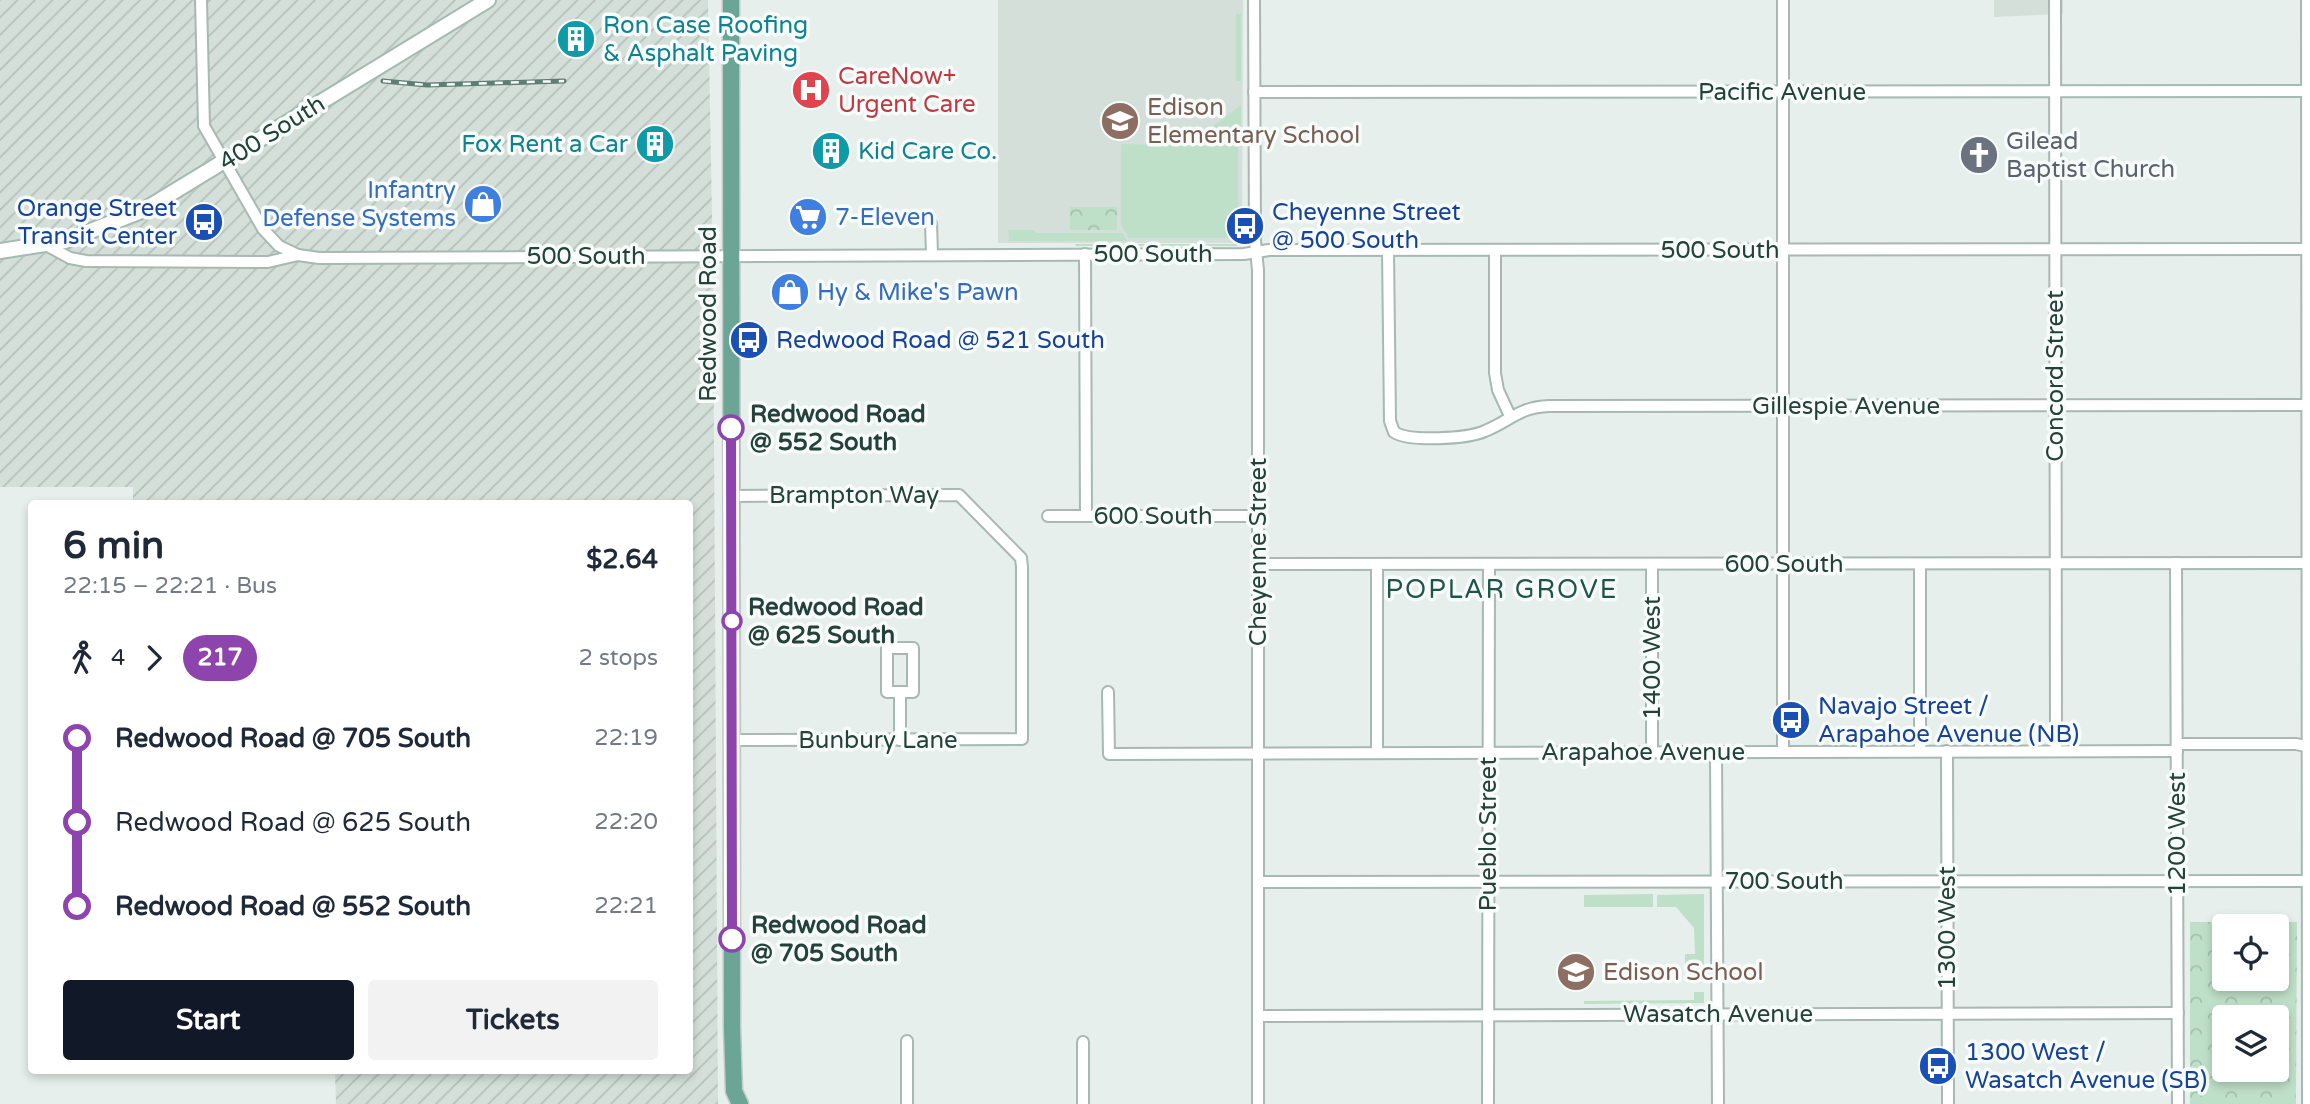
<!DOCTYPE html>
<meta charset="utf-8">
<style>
:root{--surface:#fff;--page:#f2f2f3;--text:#1f2937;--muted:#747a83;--accent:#111827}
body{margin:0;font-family:"Varela Round",sans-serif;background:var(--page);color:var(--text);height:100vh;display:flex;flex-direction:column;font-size:26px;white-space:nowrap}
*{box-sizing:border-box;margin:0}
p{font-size:23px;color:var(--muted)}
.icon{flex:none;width:38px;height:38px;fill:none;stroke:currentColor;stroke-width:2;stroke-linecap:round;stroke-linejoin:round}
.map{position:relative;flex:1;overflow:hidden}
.side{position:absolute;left:28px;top:500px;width:665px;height:574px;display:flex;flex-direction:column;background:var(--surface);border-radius:7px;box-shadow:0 4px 10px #0003}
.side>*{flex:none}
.badge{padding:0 14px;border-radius:23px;font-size:24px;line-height:46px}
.controls{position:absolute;left:2212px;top:914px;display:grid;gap:14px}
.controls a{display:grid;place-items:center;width:77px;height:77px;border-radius:7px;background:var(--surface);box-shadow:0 4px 10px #0003;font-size:35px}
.map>.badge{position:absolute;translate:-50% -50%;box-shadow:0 0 0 4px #fff}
.legs{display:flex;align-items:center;gap:10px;height:77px;padding:0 35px;font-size:23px}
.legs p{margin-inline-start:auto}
.summary{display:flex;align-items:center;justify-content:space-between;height:119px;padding:0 35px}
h1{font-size:38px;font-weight:800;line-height:52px}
.cta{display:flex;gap:14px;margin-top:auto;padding:14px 35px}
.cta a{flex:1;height:80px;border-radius:7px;background:var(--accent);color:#fff;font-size:28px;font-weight:800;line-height:80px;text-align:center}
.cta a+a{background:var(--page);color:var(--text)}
ul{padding:0 35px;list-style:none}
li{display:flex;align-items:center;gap:24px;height:84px;font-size:26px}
li i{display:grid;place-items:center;width:10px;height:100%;margin:0 9px;background:currentColor}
li i::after{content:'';width:18px;height:18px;margin:-9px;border:5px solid;border-radius:50%;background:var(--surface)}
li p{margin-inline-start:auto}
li:first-child i{background:linear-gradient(#0000 50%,currentColor 0)}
li:last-child i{background:linear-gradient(currentColor 50%,#0000 0)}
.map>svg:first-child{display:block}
.built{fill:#d4dfda}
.industrial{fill:url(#industrial-furrows)}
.grass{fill:#bfe0c8}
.forest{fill:url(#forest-crowns);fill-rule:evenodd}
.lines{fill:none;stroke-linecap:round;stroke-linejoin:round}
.street-casing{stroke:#a8b8b2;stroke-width:14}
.secondary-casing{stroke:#a4bbb3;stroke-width:18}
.primary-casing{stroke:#c2cac8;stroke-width:19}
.street{stroke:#fff;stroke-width:10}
.secondary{stroke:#fff;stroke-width:14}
.primary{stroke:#6aa596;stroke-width:16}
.rail-casing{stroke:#5f7d75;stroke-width:5}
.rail{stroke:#f7fbf9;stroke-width:2.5;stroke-dasharray:8;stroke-linecap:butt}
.line-1-casing{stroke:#fff;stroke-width:16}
.line-1{stroke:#8e44ad;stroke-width:10}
.stop-1-dot{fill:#fff;stroke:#8e44ad;stroke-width:3.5}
.labels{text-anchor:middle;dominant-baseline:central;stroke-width:7;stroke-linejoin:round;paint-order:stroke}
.culture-label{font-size:24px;fill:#0d838f;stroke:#f7fbf9;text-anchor:start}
.health-label{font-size:24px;fill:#be3a42;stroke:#f7fbf9;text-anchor:start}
.street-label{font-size:24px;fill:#24423a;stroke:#f7fbf9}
.education-label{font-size:24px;fill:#785e54;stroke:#f7fbf9;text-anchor:start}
.worship-label{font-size:24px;fill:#5b616d;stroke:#f7fbf9;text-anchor:start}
.shop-label{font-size:24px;fill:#366cbe;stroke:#f7fbf9;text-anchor:start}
.transit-label{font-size:24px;fill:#164399;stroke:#f7fbf9;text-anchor:start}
.stop-label{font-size:24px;font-weight:bold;fill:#24423a;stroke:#f7fbf9;text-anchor:start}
.neighbourhood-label{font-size:26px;letter-spacing:2px;fill:#1f5548;stroke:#f7fbf9}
</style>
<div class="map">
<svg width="2310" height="1104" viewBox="0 0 2310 1104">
<defs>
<pattern id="industrial-furrows" width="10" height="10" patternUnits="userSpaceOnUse" patternTransform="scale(1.75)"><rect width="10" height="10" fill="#d4dfda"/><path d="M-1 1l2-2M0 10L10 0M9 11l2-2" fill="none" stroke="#b6c1bc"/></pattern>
<pattern id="forest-crowns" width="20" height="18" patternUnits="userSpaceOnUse" patternTransform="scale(1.75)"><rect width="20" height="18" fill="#bfe0c8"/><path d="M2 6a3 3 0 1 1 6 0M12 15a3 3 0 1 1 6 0" fill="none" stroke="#a4c1ad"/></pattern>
</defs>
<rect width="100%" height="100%" fill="#e6efeb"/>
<g class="built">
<polygon points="998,0 1243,0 1242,243 998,243"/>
<polygon points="1994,0 2063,0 2063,14 1994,17"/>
</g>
<polygon class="industrial" points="0,0 708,0 713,269 718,1104 336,1104 335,1071 690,1071 690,504 133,504 133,487 0,487"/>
<g class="grass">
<rect x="1236" y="14" width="5" height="67"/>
<polygon points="1241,105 1241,141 1204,141 1203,134"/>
<polygon points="1121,144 1238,146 1238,238 1129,238 1121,225"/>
<polygon points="1008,230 1033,230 1037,233 1123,233 1127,241 1009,241"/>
<polygon points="1075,244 1237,244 1237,246 1076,246"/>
<polygon points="1653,894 1653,907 1584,907 1584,895"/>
<polygon points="1704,894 1704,972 1685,972 1685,954 1695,954 1694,928 1676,907 1657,907 1657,895"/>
<polygon points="1694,992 1704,992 1704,1003 1584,1004 1584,1001 1694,1000"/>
</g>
<g class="forest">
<rect x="1070" y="207" width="47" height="23"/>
<path d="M2190,922H2297L2296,1104H2190ZM2224,926H2277V978H2224ZM2224,1017H2277V1069H2224Z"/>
</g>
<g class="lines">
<g class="street-casing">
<g id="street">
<polyline points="201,0 204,126 263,229 279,246 298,255"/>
<polyline points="1254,0 1255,241 1258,270 1258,1104"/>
<polyline points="1783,0 1783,752"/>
<polyline points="2055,0 2056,751"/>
<polyline points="2307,0 2308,1104"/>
<polyline points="1254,92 2310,91"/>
<polyline points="931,223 932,254"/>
<polyline points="46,245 70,258 86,261 268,262 298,255 319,258 1244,254 1269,250 2310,249"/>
<path d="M1388,250L1390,421L1394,432C1409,442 1467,439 1485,431C1510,421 1519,407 1549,406L2307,405"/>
<polyline points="1495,250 1495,373 1498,390 1510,416"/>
<polyline points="1085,254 1086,516"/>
<polyline points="731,496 959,495 1021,558 1022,567 1022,739 733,740"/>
<polyline points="1048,516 1258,516"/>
<polyline points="2176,563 2178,1104"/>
<polyline points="1258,564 2310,563"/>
<polyline points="1652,564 1652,752"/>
<polyline points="1920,564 1920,751"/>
<polyline points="900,692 913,692 913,648 887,648 887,692 900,692 900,740"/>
<polyline points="1108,692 1109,754 2177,751"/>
<polyline points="2177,744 2296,744 2310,747"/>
<polyline points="1947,751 1948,1104"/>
<polyline points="1377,752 1377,564"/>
<polyline points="1716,752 1718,1104"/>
<polyline points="1258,882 2310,881"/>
<polyline points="1258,1016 2178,1013"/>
<polyline points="907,1041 907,1104"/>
<polyline points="1083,1042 1083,1104"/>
<polyline points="1488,1104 1489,564"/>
</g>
</g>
<g class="secondary-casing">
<polyline id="secondary" points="0,251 65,241 144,210 488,0"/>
</g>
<g class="primary-casing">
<polyline id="primary" points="731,0 732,1027 734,1091 740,1104"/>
</g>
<use href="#street" class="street"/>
<use href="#secondary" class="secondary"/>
<use href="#primary" class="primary"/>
<g class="rail-casing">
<polyline id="rail" points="383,81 427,85 564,81"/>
</g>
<use href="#rail" class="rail"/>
</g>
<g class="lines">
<g class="line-1-casing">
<polyline id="line-1" points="731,428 732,939"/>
</g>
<use href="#line-1" class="line-1"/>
</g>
<defs>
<g id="building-disc" transform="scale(2.0125)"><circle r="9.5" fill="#0f9aa8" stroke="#f7fbf9"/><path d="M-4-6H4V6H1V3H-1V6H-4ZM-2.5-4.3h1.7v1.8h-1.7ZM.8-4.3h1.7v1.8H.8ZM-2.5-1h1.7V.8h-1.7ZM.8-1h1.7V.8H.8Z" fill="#fff"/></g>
<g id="hospital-disc" transform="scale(2.0125)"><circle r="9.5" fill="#e0444e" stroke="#f7fbf9"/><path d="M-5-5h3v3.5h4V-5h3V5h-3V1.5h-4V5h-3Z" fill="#fff"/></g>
<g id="school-disc" transform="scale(2.0125)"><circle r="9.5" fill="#8d6e63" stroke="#f7fbf9"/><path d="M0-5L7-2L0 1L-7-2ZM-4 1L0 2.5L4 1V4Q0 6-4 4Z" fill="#fff"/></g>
<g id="church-disc" transform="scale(2.0125)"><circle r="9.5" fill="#6b7280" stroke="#f7fbf9"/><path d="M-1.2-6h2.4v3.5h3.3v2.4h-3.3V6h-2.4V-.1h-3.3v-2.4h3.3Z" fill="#fff"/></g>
<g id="shop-disc" transform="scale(2.0125)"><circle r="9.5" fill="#3f7fe0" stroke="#f7fbf9"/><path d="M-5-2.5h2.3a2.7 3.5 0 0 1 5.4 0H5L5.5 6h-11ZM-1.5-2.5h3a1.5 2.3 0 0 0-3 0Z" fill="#fff"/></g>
<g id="supermarket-disc" transform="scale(2.0125)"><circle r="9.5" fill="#3f7fe0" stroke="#f7fbf9"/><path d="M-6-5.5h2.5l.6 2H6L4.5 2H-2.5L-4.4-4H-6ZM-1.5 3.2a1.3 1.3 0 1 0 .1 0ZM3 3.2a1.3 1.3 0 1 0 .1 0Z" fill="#fff"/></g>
<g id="bus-disc" transform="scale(2.0125)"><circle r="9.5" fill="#1a4fb4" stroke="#f7fbf9"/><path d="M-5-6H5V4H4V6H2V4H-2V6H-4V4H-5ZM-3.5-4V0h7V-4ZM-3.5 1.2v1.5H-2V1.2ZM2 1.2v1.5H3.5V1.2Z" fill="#fff"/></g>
</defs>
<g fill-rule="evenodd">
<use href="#building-disc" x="576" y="39"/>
<use href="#hospital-disc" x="811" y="90"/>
<use href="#school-disc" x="1120" y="121"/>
<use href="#building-disc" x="655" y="144"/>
<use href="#building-disc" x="831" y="151"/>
<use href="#church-disc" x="1979" y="155"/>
<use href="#shop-disc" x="483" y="204"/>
<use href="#supermarket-disc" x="808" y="217"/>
<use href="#bus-disc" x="204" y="222"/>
<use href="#bus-disc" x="1245" y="226"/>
<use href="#shop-disc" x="790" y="292"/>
<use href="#bus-disc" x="749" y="340"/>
<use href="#bus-disc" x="1791" y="720"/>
<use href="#school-disc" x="1576" y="972"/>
<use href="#bus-disc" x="1938" y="1066"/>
</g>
<g class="stop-1-dot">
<circle cx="731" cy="428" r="12"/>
<circle cx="732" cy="621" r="9"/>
<circle cx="732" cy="939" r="12"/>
</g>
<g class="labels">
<g class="culture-label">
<text x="603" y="25">Ron Case Roofing<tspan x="603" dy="28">&amp; Asphalt Paving</tspan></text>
<text x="628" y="144" text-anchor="end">Fox Rent a Car</text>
<text x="858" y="151">Kid Care Co.</text>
</g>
<g class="health-label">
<text x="838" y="76">CareNow+<tspan x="838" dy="28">Urgent Care</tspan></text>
</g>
<g class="street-label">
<text x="1782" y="92">Pacific Avenue</text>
<text transform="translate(272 133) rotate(-32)">400 South</text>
<text x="1720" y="250">500 South</text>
<text x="1153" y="254">500 South</text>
<text x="586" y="256">500 South</text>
<text transform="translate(708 314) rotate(-90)">Redwood Road</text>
<text transform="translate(2055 376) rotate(-90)">Concord Street</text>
<text x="1846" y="406">Gillespie Avenue</text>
<text x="854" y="495">Brampton Way</text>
<text x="1153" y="516">600 South</text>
<text transform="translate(1258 552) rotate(-90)">Cheyenne Street</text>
<text x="1784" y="564">600 South</text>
<text transform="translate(1652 658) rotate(-90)">1400 West</text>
<text x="878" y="740">Bunbury Lane</text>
<text x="1643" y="752">Arapahoe Avenue</text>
<text transform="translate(1488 834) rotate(-90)">Pueblo Street</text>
<text transform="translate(2177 834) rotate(-90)">1200 West</text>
<text x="1784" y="881">700 South</text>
<text transform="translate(1947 928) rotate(-90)">1300 West</text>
<text x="1718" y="1014">Wasatch Avenue</text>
</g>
<g class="education-label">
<text x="1147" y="107">Edison<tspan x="1147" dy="28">Elementary School</tspan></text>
<text x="1603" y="972">Edison School</text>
</g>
<g class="worship-label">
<text x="2006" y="141">Gilead<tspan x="2006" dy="28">Baptist Church</tspan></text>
</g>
<g class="shop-label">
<text x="456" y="190" text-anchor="end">Infantry<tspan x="456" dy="28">Defense Systems</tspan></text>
<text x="835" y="217">7-Eleven</text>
<text x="817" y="292">Hy &amp; Mike's Pawn</text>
</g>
<g class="transit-label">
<text x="177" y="208" text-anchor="end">Orange Street<tspan x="177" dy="28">Transit Center</tspan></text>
<text x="1272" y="212">Cheyenne Street<tspan x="1272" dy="28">@ 500 South</tspan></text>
<text x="776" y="340">Redwood Road @ 521 South</text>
<text x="1818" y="706">Navajo Street /<tspan x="1818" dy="28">Arapahoe Avenue (NB)</tspan></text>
<text x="1965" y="1052">1300 West /<tspan x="1965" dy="28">Wasatch Avenue (SB)</tspan></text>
</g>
<g class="stop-label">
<text x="750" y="414">Redwood Road<tspan x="750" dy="28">@ 552 South</tspan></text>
<text x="748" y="607">Redwood Road<tspan x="748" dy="28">@ 625 South</tspan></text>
<text x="751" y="925">Redwood Road<tspan x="751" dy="28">@ 705 South</tspan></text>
</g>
<g class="neighbourhood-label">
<text x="1502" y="589">POPLAR GROVE</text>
</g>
</g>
</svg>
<div class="controls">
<a><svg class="icon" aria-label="locate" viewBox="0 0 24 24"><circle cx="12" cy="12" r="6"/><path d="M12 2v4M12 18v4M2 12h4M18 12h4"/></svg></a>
<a><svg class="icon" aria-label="layers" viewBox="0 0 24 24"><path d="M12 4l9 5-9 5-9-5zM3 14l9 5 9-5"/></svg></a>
</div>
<section class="side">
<div class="summary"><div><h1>6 min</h1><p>22:15 – 22:21 · Bus</p></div><b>$2.64</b></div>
<div class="legs"><svg class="icon" aria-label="walk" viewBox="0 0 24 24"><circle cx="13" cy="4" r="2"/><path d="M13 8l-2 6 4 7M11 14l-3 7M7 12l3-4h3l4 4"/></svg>4<svg class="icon" aria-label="forward" viewBox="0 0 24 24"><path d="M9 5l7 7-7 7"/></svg><b class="badge" style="background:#8e44ad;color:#fff">217</b><p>2 stops</p></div>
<ul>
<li><i style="color:#8e44ad"></i><b>Redwood Road @ 705 South</b><p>22:19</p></li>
<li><i style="color:#8e44ad"></i><span>Redwood Road @ 625 South</span><p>22:20</p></li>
<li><i style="color:#8e44ad"></i><b>Redwood Road @ 552 South</b><p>22:21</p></li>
</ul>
<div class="cta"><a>Start</a><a>Tickets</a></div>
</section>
</div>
